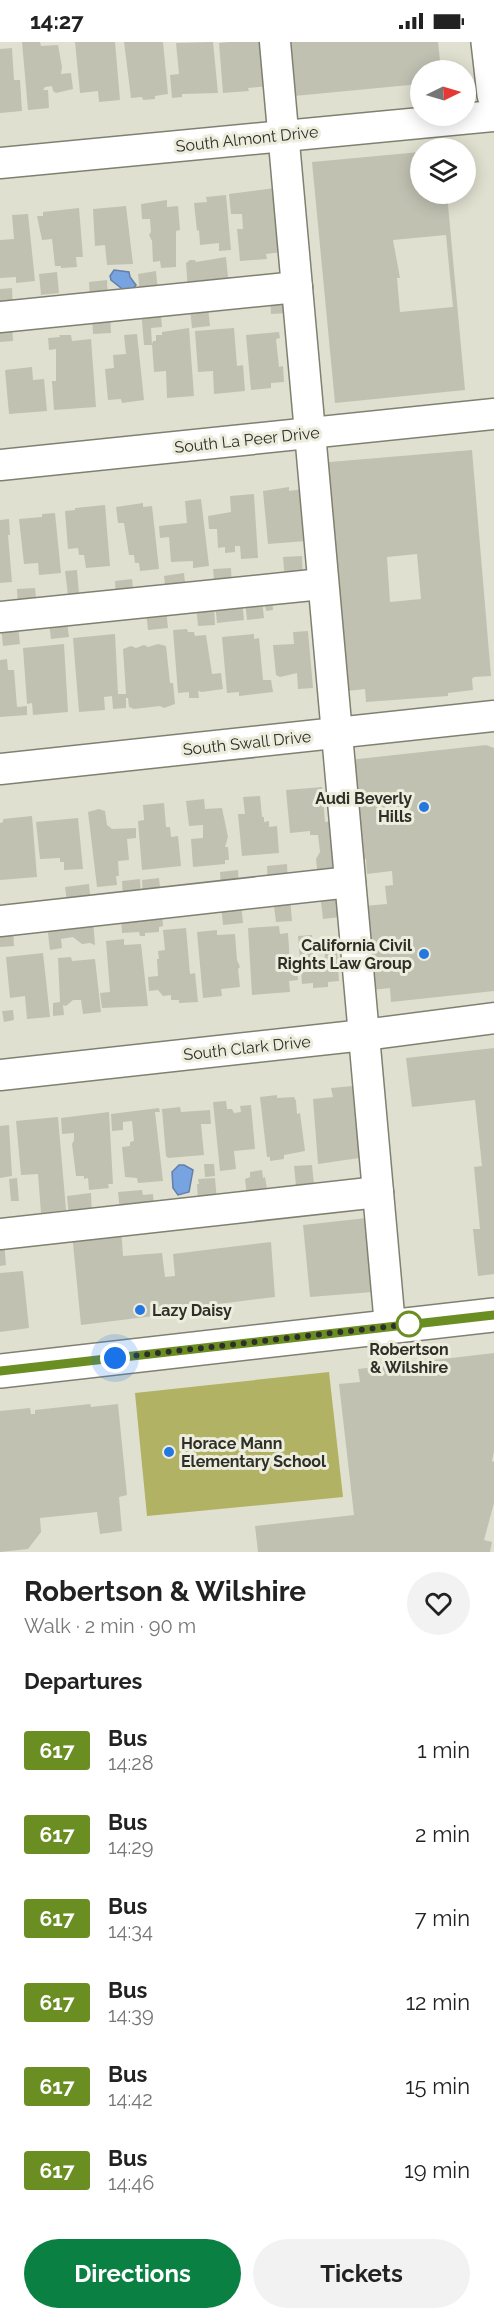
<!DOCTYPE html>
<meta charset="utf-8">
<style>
:root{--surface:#fff;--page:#f2f2f2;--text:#222;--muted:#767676;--accent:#0b8043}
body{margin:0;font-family:Raleway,sans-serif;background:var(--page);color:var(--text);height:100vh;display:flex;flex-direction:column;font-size:22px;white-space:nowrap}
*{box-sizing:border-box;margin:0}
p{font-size:20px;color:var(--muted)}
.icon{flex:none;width:33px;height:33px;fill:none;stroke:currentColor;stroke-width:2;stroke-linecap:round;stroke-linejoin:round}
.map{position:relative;height:1510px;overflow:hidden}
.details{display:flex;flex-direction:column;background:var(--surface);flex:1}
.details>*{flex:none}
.badge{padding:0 12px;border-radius:4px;font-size:21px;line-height:39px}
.needle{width:39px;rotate:85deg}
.controls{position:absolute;left:410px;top:18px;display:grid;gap:12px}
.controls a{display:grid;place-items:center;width:66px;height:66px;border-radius:50%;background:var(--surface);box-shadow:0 3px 15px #0003;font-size:30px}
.you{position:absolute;width:30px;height:30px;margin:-15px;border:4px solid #fff;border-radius:50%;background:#1a73e8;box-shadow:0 0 0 9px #1a73e833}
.map>.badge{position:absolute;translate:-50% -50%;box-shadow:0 0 0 3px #fff}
h2{padding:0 24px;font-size:22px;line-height:54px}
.round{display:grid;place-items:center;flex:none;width:63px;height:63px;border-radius:32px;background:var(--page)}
.head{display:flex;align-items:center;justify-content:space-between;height:102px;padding:0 24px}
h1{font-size:28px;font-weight:700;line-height:45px}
.action{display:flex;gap:12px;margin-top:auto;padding:12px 24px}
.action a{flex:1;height:69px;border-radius:36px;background:var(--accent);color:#fff;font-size:24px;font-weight:700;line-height:69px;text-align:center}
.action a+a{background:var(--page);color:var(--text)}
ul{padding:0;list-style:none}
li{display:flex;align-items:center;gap:18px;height:84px;padding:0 24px}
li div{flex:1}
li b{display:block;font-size:22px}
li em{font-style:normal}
li .badge{min-width:66px;font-weight:700;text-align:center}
.status{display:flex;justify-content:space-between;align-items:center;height:42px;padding:0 30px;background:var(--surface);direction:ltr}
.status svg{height:16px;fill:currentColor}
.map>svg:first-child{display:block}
.green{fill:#b1b264}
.water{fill:#78a3e1;stroke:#6280aa;stroke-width:1.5}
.building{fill:#c1c1b2;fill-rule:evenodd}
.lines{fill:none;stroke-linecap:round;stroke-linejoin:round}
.minor-casing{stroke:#808072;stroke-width:33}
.major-casing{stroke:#808072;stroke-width:36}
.minor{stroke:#fff;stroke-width:30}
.major{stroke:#fff;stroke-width:33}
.line-casing{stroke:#fff;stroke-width:14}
.line{stroke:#6b8e23;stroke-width:9}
.walk{stroke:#2f2f29;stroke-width:6;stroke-dasharray:0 10.8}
.poi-dot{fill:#2476e0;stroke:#eceddc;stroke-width:2}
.stop-dot{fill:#fff;stroke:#6b8e23;stroke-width:3}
.labels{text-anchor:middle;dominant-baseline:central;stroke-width:6;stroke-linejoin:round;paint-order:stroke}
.street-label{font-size:16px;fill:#2f2f29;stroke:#eceddc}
.poi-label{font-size:16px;font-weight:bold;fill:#2f2f29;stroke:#eceddc;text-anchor:end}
.stop-label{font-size:16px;font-weight:bold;fill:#2f2f29;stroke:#eceddc}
</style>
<div class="status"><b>14:27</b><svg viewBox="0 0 49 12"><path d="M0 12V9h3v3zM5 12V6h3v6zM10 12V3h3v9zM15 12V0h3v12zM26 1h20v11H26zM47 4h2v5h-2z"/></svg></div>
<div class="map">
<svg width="494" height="1510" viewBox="0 0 494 1510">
<rect width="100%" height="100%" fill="#dfe0cf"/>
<polygon class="green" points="329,1330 343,1455 147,1474 135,1351"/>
<g class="water">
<polygon points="114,228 129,230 130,235 136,243 132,248 126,250 111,238 110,234"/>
<polygon points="179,1123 184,1123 193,1128 189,1150 178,1153 173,1146 172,1130"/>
</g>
<g class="building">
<polygon points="22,0 40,0 41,4 58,3 62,25 61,32 71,31 73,47 56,51 53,49 52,44 45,45 43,48 48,48 49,66 28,68"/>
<polygon points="75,0 115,0 120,58 99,60 98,49 80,51"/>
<polygon points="124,0 163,0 168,52 155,54 155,57 143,58 142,55 131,56"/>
<polygon points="213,0 218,51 182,52 182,55 172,56 170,33 179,32 176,1"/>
<polygon points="230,0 264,0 268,44 248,46 249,49 223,51 219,1"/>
<polygon points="289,0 438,0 441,28 420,28 420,42 294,54"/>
<polygon points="12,6 14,38 20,38 22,69 0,71 0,7"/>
<path d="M420,110V152H447L465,348L335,361L312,120ZM446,193L453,265L400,270L397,236H400L393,198Z"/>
<polygon points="275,146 282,210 266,212 267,217 240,219 237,187 243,187 242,172 231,172 229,152"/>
<polygon points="226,153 231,208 219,209 219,201 200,203 199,188 197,189 194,161 207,160 206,155"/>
<polygon points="167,158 167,165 178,164 180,188 176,189 176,225 161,226 160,219 153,220 152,199 149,193 151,190 150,177 142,177 141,162"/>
<polygon points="126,164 133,222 107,223 105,203 95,204 93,167"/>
<polygon points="79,166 83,215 76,215 77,225 61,226 61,224 55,224 52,197 42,198 37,174 43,174 43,170"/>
<polygon points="28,172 35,239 16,241 16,235 0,236 0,198 14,197 12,173"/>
<polygon points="226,215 228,235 232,235 232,243 188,248 186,221 190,218 195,218 196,220"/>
<polygon points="156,229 158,251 140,253 138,232"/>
<polygon points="57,230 59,251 41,253 39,232"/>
<polygon points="107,238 108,256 90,258 89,240"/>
<polygon points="12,246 13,266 0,267 0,247"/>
<polygon points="288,252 290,271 271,272 270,254"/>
<polygon points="172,264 173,274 161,275 162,285 151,286 152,303 144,303 141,267"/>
<polygon points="208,265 210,284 192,286 190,267"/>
<polygon points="110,271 111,291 93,292 92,272"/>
<polygon points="12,282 13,299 0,300 0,283"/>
<polygon points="189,286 194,354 167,356 166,329 154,330 152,302 153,299 156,299 156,293 162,293 162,290"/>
<polygon points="234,286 237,324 243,323 245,349 214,352 213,329 198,330 195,289"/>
<polygon points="279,290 280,296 276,297 279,325 283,324 284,340 271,341 271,346 251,348 246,293"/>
<polygon points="137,292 144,358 122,361 121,357 108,358 105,327 114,326 113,313 126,312 124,293"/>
<polygon points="59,293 71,293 72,299 91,297 96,365 54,368 52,339 56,339 56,307 49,308 48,296 60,295"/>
<polygon points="32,325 33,338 44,337 47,369 9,372 5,328"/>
<path d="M472,408L491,634L474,635L472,637L473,648L448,651V654L366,660L365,647L347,649L318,421ZM417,512L421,557L390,560L387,515Z"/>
<polygon points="289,445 289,449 303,447 306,499 268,502 263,449"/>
<polygon points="254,452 258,516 241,517 240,504 235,504 235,510 225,511 225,505 218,506 217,487 209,487 208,474 231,470 230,454"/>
<polygon points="201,457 209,524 193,526 193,519 171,520 169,495 160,496 159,484 187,481 185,459"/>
<polygon points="143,461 143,465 152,464 159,527 140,529 139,521 135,521 134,513 129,513 124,481 118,481 116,465"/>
<polygon points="105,463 110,524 86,526 84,513 79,513 78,506 68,507 65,469 75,468 75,466"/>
<polygon points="55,471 61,531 39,533 38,521 24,522 19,477 42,475 42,472"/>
<polygon points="9,477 10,493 8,493 12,540 0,541 0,478"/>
<polygon points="302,514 303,537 285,539 283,515"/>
<polygon points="231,526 232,545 215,547 213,527"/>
<polygon points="77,528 79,552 68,553 65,529"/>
<polygon points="184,531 186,550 166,552 164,534"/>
<polygon points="132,537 134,555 116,557 115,539"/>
<polygon points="35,546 37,565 18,567 17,547"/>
<polygon points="272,556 273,568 266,569 264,557"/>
<polygon points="262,558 264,576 247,578 245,559"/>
<polygon points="242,559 244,578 217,581 215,562"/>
<polygon points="214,562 215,583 198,584 196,563"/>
<polygon points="166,567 168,586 148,588 146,569"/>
<polygon points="67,579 69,595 51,597 49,581"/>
<polygon points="18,583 20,602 3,604 1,584"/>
<polygon points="187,587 188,590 194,590 195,594 206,593 212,632 221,631 223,647 202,650 198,649 199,656 189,656 189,650 178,651 173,588"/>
<polygon points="308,589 313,646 298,647 297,631 280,635 276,633 273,603 294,602 293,590"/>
<polygon points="115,592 118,652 126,652 123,607 131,604 136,606 144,603 148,605 158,602 166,604 170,641 173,641 175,662 164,666 160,664 134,667 129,665 128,656 126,656 126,666 113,667 112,654 104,655 105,668 79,670 73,596"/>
<polygon points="254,592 254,597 259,596 263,638 271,638 273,650 239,654 239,650 227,651 222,595"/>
<polygon points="64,602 68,670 33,673 32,661 27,662 23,606"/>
<polygon points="7,617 8,628 14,628 17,665 27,664 27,673 0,675 0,618"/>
<polygon points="486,703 494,706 494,949 391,960 390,946 372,948 364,864 387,862 385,844 393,843 392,829 367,832 366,817 359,817 349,718"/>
<polygon points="322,745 325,780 331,779 338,835 318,837 316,817 320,810 318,793 310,793 310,789 290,791 286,748"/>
<polygon points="260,754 262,775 264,775 264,780 269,779 269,785 277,784 279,811 242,814 238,772 245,772 243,755"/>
<polygon points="204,757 205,767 222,766 228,795 225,805 228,805 229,818 225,818 225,822 193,825 191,797 203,796 203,783 189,784 186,759"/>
<polygon points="164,761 166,785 170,785 171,795 178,794 181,824 142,828 138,779 144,778 143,763"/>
<polygon points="99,767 105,769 107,783 112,787 136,786 136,796 127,797 129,818 118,819 119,834 116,834 117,843 97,845 88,770"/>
<polygon points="32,774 37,835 0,838 0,781 3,780 3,777"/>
<polygon points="78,776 83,827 64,828 64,820 60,820 60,816 40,817 36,780"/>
<polygon points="287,822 288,840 268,842 267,824"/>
<polygon points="238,828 239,846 221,847 220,830"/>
<polygon points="159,836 161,855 143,857 142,838"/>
<polygon points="140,837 141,856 123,857 122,839"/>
<polygon points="89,842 91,862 67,861 65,845"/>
<polygon points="339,851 341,875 323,877 320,852"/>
<polygon points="290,856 292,879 276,880 273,857"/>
<polygon points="241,861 243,881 223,883 221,863"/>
<polygon points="162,870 163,884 159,885 159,890 145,891 145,894 140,894 139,890 122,891 121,877"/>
<polygon points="93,878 95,903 90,901 82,902 73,895 61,897 62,906 50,908 47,883"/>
<polygon points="279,884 280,892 288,891 290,921 297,921 298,938 289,939 290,950 252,953 248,886"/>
<polygon points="13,886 14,904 0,905 0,887"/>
<polygon points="186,886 190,932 195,931 198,960 179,961 179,958 171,958 171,953 163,954 158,948 149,949 148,935 158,934 157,917 159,917 158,909 165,908 163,888"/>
<polygon points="217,888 217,893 235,892 237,918 240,925 238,927 240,945 221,947 222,954 203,956 197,890"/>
<polygon points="312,893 314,916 325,915 323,896 336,895 339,939 328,940 328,945 313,946 313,941 302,942 298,894"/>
<polygon points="124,897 124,903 141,902 148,964 102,966 100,951 110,950 106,899"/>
<polygon points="43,911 50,975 27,977 25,954 10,956 6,915"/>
<polygon points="71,915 72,919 95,917 101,970 83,972 81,958 73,958 66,964 63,963 64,973 53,974 53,961 60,960 58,916"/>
<polygon points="13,968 14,978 4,980 2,969"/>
<polygon points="494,1006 494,1232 478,1234 473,1187 480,1187 474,1125 482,1124 475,1058 412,1065 406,1016"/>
<polygon points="353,1044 359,1116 318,1122 313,1057 333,1055 331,1046"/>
<polygon points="277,1053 277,1056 294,1055 296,1059 297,1072 300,1071 305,1109 284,1113 284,1117 270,1119 270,1115 267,1115 260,1055"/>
<polygon points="226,1059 227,1067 232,1067 234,1071 241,1070 240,1064 251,1063 255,1107 234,1109 236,1127 220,1129 213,1060"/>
<polygon points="180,1065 181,1070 210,1068 211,1082 201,1082 204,1113 168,1116 166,1114 162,1067"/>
<polygon points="159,1066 160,1070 155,1070 163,1139 138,1141 137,1136 125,1135 122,1105 130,1104 130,1100 134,1099 132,1079 123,1080 123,1088 112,1089 111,1072"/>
<polygon points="109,1070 113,1142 108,1142 109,1146 89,1148 88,1136 84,1137 84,1134 76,1134 72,1102 74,1098 74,1091 62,1092 61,1076"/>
<polygon points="58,1075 66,1168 41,1171 38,1132 21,1133 16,1079"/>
<polygon points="9,1083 12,1134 0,1136 0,1084"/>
<polygon points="204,1122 214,1122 215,1134 205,1135"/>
<polygon points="312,1123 314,1143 296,1144 294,1124"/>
<polygon points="262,1128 263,1136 265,1135 268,1153 247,1156 245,1137 250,1135 250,1130"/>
<polygon points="17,1136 19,1159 11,1159 9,1137"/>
<polygon points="215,1136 217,1159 198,1159 197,1142 199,1142 198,1137"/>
<polygon points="142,1148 143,1153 153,1152 154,1166 120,1169 118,1150"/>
<polygon points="91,1151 92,1173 69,1175 67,1154"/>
<polygon points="367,1176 373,1250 310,1255 303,1183"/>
<polygon points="121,1186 123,1214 162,1211 165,1235 175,1234 173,1212 271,1200 275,1255 178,1267 178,1271 81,1283 72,1191"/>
<polygon points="4,1198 6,1223 0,1224 0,1199"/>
<polygon points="23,1229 29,1286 0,1290 0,1231"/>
<polygon points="494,1311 494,1409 492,1419 494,1420 494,1461 484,1498 492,1500 490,1510 258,1510 255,1484 354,1473 339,1342 360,1340 358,1327"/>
<polygon points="90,1362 91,1365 118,1362 127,1453 119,1455 122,1489 100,1492 97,1470 40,1476 41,1490 28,1507 0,1510 0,1369 30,1366 31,1372 35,1372 35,1368"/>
</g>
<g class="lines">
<g class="minor-casing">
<g id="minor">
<polyline points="275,0 390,1284"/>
<polyline points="0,121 494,74"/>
<polyline points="0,275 297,245"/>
<polyline points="0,423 494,372"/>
<polyline points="0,575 322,542"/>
<polyline points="0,727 494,674"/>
<polyline points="0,879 350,840"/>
<polyline points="0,1033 364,993 494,976"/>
<polyline points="0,1192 378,1150"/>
</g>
</g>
<g class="major-casing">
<g id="major">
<polyline points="488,0 494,53"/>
<polyline points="0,1329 494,1273"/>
</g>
</g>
<use href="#minor" class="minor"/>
<use href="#major" class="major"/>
</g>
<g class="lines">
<g class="line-casing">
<polyline id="line" points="0,1329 494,1273"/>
</g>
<use href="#line" class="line"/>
<polyline class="walk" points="115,1316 411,1282 409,1282"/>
</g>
<g class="poi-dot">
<circle cx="424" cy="765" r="6"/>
<circle cx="424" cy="912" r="6"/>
<circle cx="140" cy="1268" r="6"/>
<circle cx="169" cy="1410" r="6"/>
</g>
<circle class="stop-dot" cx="409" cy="1282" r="12"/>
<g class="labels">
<g class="street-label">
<text transform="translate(247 97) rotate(-6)">South Almont Drive</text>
<text transform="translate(247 398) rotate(-6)">South La Peer Drive</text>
<text transform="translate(247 701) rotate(-6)">South Swall Drive</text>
<text transform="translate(247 1006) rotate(-6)">South Clark Drive</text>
</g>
<g class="poi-label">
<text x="412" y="756">Audi Beverly<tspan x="412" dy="18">Hills</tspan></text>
<text x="412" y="903">California Civil<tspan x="412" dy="18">Rights Law Group</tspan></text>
<text x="152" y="1268" text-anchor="start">Lazy Daisy</text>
<text x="181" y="1401" text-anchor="start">Horace Mann<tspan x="181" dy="18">Elementary School</tspan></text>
</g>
<g class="stop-label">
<text x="409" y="1307">Robertson<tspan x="409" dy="18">&amp; Wilshire</tspan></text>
</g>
</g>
</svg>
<div class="controls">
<a><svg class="needle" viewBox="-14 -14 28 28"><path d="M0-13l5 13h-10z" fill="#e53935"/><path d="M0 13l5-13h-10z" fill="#767676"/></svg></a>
<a><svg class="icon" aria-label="layers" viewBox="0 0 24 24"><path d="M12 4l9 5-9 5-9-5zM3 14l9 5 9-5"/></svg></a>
</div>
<div class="you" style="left:115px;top:1316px"></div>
</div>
<section class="details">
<div class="head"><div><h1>Robertson &amp; Wilshire</h1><p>Walk · 2 min · 90 m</p></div><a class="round"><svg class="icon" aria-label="heart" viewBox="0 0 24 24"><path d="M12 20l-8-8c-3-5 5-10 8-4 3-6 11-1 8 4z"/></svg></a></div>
<h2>Departures</h2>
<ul>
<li><span class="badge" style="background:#6b8e23;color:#fff">617</span><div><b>Bus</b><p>14:28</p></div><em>1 min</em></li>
<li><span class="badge" style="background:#6b8e23;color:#fff">617</span><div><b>Bus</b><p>14:29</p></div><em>2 min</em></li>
<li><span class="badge" style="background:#6b8e23;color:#fff">617</span><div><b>Bus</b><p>14:34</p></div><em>7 min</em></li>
<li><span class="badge" style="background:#6b8e23;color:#fff">617</span><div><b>Bus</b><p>14:39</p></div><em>12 min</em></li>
<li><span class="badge" style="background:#6b8e23;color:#fff">617</span><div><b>Bus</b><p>14:42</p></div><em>15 min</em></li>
<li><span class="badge" style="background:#6b8e23;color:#fff">617</span><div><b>Bus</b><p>14:46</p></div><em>19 min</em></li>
</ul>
<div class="action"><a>Directions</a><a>Tickets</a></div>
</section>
